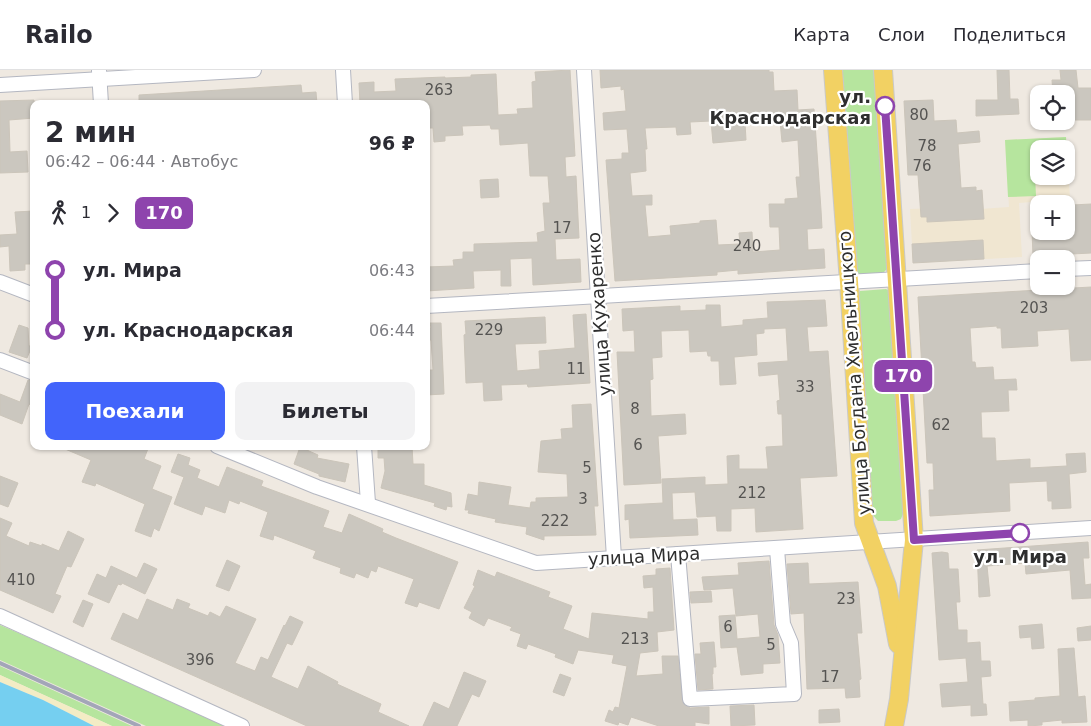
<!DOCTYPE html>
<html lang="ru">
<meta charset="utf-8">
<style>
:root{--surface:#fff;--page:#f2f2f3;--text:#2b2b33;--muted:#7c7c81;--line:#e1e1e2;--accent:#4264fb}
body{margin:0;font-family:"DejaVu Sans",sans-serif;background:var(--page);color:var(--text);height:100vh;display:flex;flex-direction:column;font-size:19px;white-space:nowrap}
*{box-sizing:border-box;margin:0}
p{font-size:16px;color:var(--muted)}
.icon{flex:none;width:28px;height:28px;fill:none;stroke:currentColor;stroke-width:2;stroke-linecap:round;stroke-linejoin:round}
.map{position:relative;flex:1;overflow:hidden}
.sheet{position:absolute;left:30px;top:30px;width:400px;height:350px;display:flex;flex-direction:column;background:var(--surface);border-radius:10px;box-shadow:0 1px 4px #0004}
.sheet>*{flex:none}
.badge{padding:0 10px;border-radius:8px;font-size:18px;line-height:32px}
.buttons{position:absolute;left:1030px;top:15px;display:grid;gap:10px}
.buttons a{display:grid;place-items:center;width:45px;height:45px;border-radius:10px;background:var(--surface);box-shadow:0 1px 4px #0004;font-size:25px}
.map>.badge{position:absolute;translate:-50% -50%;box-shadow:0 0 0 2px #fff}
.legs{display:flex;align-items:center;gap:8px;height:55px;padding:0 15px;font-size:16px}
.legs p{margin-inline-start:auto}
.headline{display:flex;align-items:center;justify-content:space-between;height:85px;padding:0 15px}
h1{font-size:28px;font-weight:700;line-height:38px}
.cta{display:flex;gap:10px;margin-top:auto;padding:10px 15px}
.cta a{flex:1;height:58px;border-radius:10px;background:var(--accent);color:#fff;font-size:20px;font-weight:700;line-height:58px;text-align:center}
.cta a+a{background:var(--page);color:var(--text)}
ul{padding:0 15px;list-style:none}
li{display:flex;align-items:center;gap:18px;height:60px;font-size:19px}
li i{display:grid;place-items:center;width:8px;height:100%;margin:0 6px;background:currentColor}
li i::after{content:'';width:12px;height:12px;margin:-6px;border:4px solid;border-radius:50%;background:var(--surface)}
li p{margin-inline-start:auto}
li:first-child i{background:linear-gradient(#0000 50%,currentColor 0)}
li:last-child i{background:linear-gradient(currentColor 50%,#0000 0)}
header{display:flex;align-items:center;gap:30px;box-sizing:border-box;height:70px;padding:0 25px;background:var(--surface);border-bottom:1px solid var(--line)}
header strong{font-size:24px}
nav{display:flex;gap:28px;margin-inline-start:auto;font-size:18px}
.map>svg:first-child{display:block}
.education{fill:#f0e6d1;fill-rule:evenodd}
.green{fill:#b6e59e}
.sand{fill:#f3ecc5}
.water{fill:#75cff0}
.building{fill:#cbc7bf;stroke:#cbc5ba;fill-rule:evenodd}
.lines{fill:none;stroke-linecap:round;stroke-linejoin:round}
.minor-casing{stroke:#b4b7c1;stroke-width:16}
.major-casing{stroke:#c9c9c9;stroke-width:20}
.minor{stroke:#fff;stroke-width:14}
.major{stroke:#f2d163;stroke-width:18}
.rail{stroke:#a3a6b8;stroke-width:4}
.line-1-casing{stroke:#fff;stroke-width:11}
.line-1{stroke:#8e44ad;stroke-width:8}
.stop-1-dot{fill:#fff;stroke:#8e44ad;stroke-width:2.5}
.labels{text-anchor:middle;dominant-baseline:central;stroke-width:4.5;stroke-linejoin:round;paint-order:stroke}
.number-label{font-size:15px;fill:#555452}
.stop-label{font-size:18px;font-weight:bold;fill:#2e2e2e;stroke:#fff;text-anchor:end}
.street-label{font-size:18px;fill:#2e2e2e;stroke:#fff}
</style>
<header>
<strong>Railo</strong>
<nav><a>Карта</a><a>Слои</a><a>Поделиться</a></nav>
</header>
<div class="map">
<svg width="1091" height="656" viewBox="0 0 1091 656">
<rect width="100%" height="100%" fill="#efe9e1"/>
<path class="education" d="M1066,67L1070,129L1019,133L1022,187L913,193L910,139L937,138V142L1009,137L1005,70ZM1039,79H1066V106H1039Z"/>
<g class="green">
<polygon points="841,0 876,0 888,198 883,203 861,205 854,201"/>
<polygon points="1066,67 1068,102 1066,102 1066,79 1039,79 1039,104 1035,105 1036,126 1008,127 1005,70"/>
<polygon points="886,219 891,222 904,441 901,449 896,451 878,451 871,443 856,225 860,221"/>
<polygon points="0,555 30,568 224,656 146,656 0,590"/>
<polygon points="0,596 132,656 112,656 0,605"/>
</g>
<polygon class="sand" points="0,605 112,656 94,656 43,630 0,612"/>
<polygon class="water" points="0,612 43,630 94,656 0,656"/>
<g class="building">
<polygon points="570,0 575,86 565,87 566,107 576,106 579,168 555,169 556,190 580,189 581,212 533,215 532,188 510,189 511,216 501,216 501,200 473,201 474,218 426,221 426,197 454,196 453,190 463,189 463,182 474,182 474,174 538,172 537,163 545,161 543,133 550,133 548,106 530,106 528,73 500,75 499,59 491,59 490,55 462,56 463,65 445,66 445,71 434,72 433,58 426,58 426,34 360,34 359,13 374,12 374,22 396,21 395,9 445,7 445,8 471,7 471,5 496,4 498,45 518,44 517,39 533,38 532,12 536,11 535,2"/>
<path d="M600,0H769V2H773L774,21L797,20L798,40L814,39L821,140L822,158L807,159L808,180L824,179L825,198L738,204V200L717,202V205L615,211L606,90L622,89V83H629L627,59L604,60L603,43L626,41L624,19L621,20V16L601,18ZM711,51L713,73L746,70L745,53L780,51L782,72L798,70L800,107H796L798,128L785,129V134H769L770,157H779L780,180L753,182L752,162L739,163L740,174L718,175L716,150L700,151V153L670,156L671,165L648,167L645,135H652V125L632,126L630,103L646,101L645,79H647L645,58L676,57L677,65L691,64L690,52Z"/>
<polygon points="997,0 1009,0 1010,29 1018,29 1019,44 976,46 976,30 998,30"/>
<polygon points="1060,0 1076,0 1078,18 1091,18 1091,50 1072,50 1070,24 1053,24 1052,10 1061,10"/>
<polygon points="301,15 302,23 316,22 317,34 245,34 244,32 217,34 139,34 139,25"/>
<polygon points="34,30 34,48 9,50 10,82 27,81 28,102 0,103 0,31"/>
<polygon points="933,30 934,51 956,50 957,63 979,61 980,72 958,74 961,118 976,117 976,121 982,120 984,149 927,152 927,147 921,147 918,105 908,105 904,31"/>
<polygon points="498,109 499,127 481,128 480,110"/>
<polygon points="1091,134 1091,183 1033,186 1032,161 1047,161 1047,165 1066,164 1066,142 1072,142 1072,135"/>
<polygon points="34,141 34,194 25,194 25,200 10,201 9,176 0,177 0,165 17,164 15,142"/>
<polygon points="983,170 984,189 913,193 912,174"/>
<polygon points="1091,217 1091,290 1071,291 1069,259 1037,261 1038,276 1002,278 1001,258 997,258 997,256 970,258 972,292 975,292 976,298 993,297 994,310 1016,309 1017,320 1008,320 1009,341 981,342 982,368 995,368 996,391 1030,389 1030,398 1067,396 1066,384 1085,383 1086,402 1069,404 1071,438 1052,439 1052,431 1048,431 1047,411 1009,413 1010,441 930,446 929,420 934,420 933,393 927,393 918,227"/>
<polygon points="825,230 827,256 807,257 809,282 828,281 837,406 800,408 803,459 756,462 755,438 731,439 731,461 717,461 716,446 697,447 695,422 672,423 673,450 697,449 698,465 630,468 629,449 625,450 625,435 663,433 662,409 705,407 705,415 728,414 727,386 739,385 739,399 768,399 766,377 783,376 782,344 778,344 777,331 780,330 778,304 759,306 758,293 788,291 786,258 764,259 764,263 756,264 757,285 734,287 736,314 720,315 719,291 711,291 711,286 708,286 707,281 690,282 689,260 661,261 662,287 652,288 653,309 650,310 651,346 685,344 686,364 658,366 661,413 624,415 617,282 635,282 634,260 623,261 622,239 680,236 680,241 706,240 706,235 720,235 721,257 743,255 743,250 768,248 767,232"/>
<polygon points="586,244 590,313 528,317 527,314 501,315 502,330 484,331 483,312 466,313 464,265 466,264 465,251 545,247 546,273 515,274 517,301 540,299 539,281 575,278 573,245"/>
<polygon points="430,253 441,253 444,324 426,325 426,300 433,300 431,270 426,270 426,258 431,258"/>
<polygon points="19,255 28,258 29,276 32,276 27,288 9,282"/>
<polygon points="28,310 34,312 34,336 29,334 22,354 0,345 0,324 20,332"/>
<polygon points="591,334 598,436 594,436 596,465 544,466 544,470 526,464 527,457 495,452 496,449 468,443 469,440 465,440 468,424 478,426 479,412 511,417 508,435 530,438 531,432 536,432 536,428 568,427 567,404 538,402 541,371 562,369 561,359 573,358 572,335"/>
<polygon points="58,376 149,376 144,389 161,396 152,419 172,427 159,461 154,458 151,467 135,461 145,434 96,413 95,416 82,412 91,390"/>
<polygon points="378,376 412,376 413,394 424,394 424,415 451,423 452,437 447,436 446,440 434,436 435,433 381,418 385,401 384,388 378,388"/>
<polygon points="300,377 318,385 317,388 349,394 345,412 319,406 319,404 294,394"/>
<polygon points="178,384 190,388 188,395 200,400 197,408 219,417 227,397 263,411 261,416 329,441 323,457 342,463 349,444 383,459 382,462 396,468 458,492 439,539 419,532 417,537 405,533 414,509 378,496 376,502 371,500 368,508 356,503 354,508 340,503 341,498 313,488 316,481 274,465 273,470 260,466 268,442 240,431 239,434 229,430 225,443 205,436 202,445 174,434 184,407 171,402"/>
<polygon points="0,406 18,413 8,437 0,434"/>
<polygon points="0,448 12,453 6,466 29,476 30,472 42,476 42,474 59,481 68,461 84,469 71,497 67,496 55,524 61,526 53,543 0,520"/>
<polygon points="1088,472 1089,488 1083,488 1085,515 1091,514 1091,528 1072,529 1070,500 1026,504 1025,493 987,496 990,526 979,527 977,480"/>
<polygon points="942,482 948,483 949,499 958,499 960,532 956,532 958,560 967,560 967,573 980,572 981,591 990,591 991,606 981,607 983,634 986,634 987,645 971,646 971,635 942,637 940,614 968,612 966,588 939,590 932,483"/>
<polygon points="227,490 240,496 229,521 216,516"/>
<polygon points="769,491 774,555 778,565 780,593 763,594 763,603 741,605 737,577 721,578 719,546 735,545 737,569 760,567 758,544 736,546 733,518 704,520 702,507 739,505 738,493"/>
<polygon points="144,493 157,499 145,524 122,513 121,515 118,514 109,533 88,524 97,504 106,508 111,496 137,508"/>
<polygon points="808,493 809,514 858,512 862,563 857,563 861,609 859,610 860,627 846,628 845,618 807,619 804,543 791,544 787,494"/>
<polygon points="670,498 674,560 657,562 658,581 640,583 636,606 663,604 662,586 678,586 683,633 690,638 709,637 709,654 695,652 695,656 659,656 631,647 628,655 619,652 618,655 605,651 609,640 613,642 615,637 619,638 627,596 612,593 614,585 578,580 573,594 555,587 556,584 528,574 526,579 517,576 521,564 510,560 512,557 488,548 484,556 469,548 472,542 464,538 475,516 473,515 478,500 495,507 497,502 550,522 548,527 572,536 563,559 589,569 592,543 648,549 648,542 654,542 653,517 644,518 643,506 656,505 656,499"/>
<polygon points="711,521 712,532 691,533 690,522"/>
<polygon points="147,529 173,540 177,529 190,534 188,538 208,546 210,542 220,547 226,536 256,549 235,593 255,601 261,587 268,590 284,555 285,556 290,546 303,552 292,575 287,573 271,607 298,619 308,596 338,612 337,614 381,634 378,642 409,656 307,656 111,569 123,543 138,550"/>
<polygon points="83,530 93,534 83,557 73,552"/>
<polygon points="1042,554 1044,578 1032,579 1031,567 1020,568 1019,556"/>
<polygon points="1091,556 1091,570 1078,571 1077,558"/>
<polygon points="714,572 716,597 713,597 713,604 712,604 713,619 698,620 695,584 701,584 700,573"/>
<polygon points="1074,578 1078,627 1085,626 1087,652 1062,653 1062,650 1042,652 1042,655 1028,656 1028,650 1010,651 1009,632 1035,630 1035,628 1060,626 1058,579"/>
<polygon points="464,602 486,611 479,627 472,624 457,656 423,656 434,632 449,639"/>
<polygon points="560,604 571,608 564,626 553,622"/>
<polygon points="754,635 755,655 731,656 730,636"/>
<polygon points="839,639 840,652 819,653 819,640"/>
</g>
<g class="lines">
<g class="minor-casing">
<g id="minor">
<polyline points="343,0 345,34"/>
<polyline points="584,0 614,488"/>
<polyline points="99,1 101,34"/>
<polyline points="0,15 254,0"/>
<polyline points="1066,199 1091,198"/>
<polyline points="0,212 34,225"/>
<polyline points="426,236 1039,201"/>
<polyline points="0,290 34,303"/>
<polyline points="217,376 317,417 536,493 1091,458"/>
<polyline points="364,376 368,433"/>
<polyline points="678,484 690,629 794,624 791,573 783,554 777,479"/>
<polyline points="0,546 242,656"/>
</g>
</g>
<g class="major-casing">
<g id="major">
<polyline points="833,0 849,212 864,453 887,516 898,574"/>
<polyline points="883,0 914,470 899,629 894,656"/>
</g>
</g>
<use href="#minor" class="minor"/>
<use href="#major" class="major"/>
<polyline class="rail" points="0,593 139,656"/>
</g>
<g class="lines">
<g class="line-1-casing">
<polyline id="line-1" points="885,36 914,470 1020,463"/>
</g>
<use href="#line-1" class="line-1"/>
</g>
<g class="stop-1-dot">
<circle cx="885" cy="36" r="9"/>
<circle cx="1020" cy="463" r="9"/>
</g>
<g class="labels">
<g class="number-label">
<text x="439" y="20">263</text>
<text x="919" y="45">80</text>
<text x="927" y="76">78</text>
<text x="922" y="96">76</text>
<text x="562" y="158">17</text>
<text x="747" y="176">240</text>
<text x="1034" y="238">203</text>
<text x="489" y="260">229</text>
<text x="576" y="299">11</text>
<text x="805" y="317">33</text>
<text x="635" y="339">8</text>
<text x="941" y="355">62</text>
<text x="638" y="375">6</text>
<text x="587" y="398">5</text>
<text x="752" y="423">212</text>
<text x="583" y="429">3</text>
<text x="555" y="451">222</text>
<text x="21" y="510">410</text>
<text x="846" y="529">23</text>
<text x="728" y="557">6</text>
<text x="635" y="569">213</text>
<text x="771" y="575">5</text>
<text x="200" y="590">396</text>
<text x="830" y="607">17</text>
</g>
<g class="stop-label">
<text x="871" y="26">ул.<tspan x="871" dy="21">Краснодарская</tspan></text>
<text x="1020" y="486" text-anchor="middle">ул. Мира</text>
</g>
<g class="street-label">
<text transform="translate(599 244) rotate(-94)">улица Кухаренко</text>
<text transform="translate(854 303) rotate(-94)">улица Богдана Хмельницкого</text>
<text transform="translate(644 486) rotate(-3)">улица Мира</text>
</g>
</g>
</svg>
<div class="buttons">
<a><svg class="icon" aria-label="locate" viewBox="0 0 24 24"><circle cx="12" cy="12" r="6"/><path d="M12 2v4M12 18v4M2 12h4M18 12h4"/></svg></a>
<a><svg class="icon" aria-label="layers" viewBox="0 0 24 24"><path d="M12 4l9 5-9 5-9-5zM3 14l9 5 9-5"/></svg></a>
<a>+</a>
<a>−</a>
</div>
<b class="badge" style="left:903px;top:306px;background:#8e44ad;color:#fff">170</b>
<section class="sheet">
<div class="headline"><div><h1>2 мин</h1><p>06:42 – 06:44 · Автобус</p></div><b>96 ₽</b></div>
<div class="legs"><svg class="icon" aria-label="walk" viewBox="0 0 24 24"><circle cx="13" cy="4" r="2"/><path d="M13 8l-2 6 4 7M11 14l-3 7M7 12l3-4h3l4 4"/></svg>1<svg class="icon" aria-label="forward" viewBox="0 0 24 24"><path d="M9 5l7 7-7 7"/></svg><b class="badge" style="background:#8e44ad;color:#fff">170</b></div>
<ul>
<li><i style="color:#8e44ad"></i><b>ул. Мира</b><p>06:43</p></li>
<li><i style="color:#8e44ad"></i><b>ул. Краснодарская</b><p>06:44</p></li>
</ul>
<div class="cta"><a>Поехали</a><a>Билеты</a></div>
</section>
</div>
